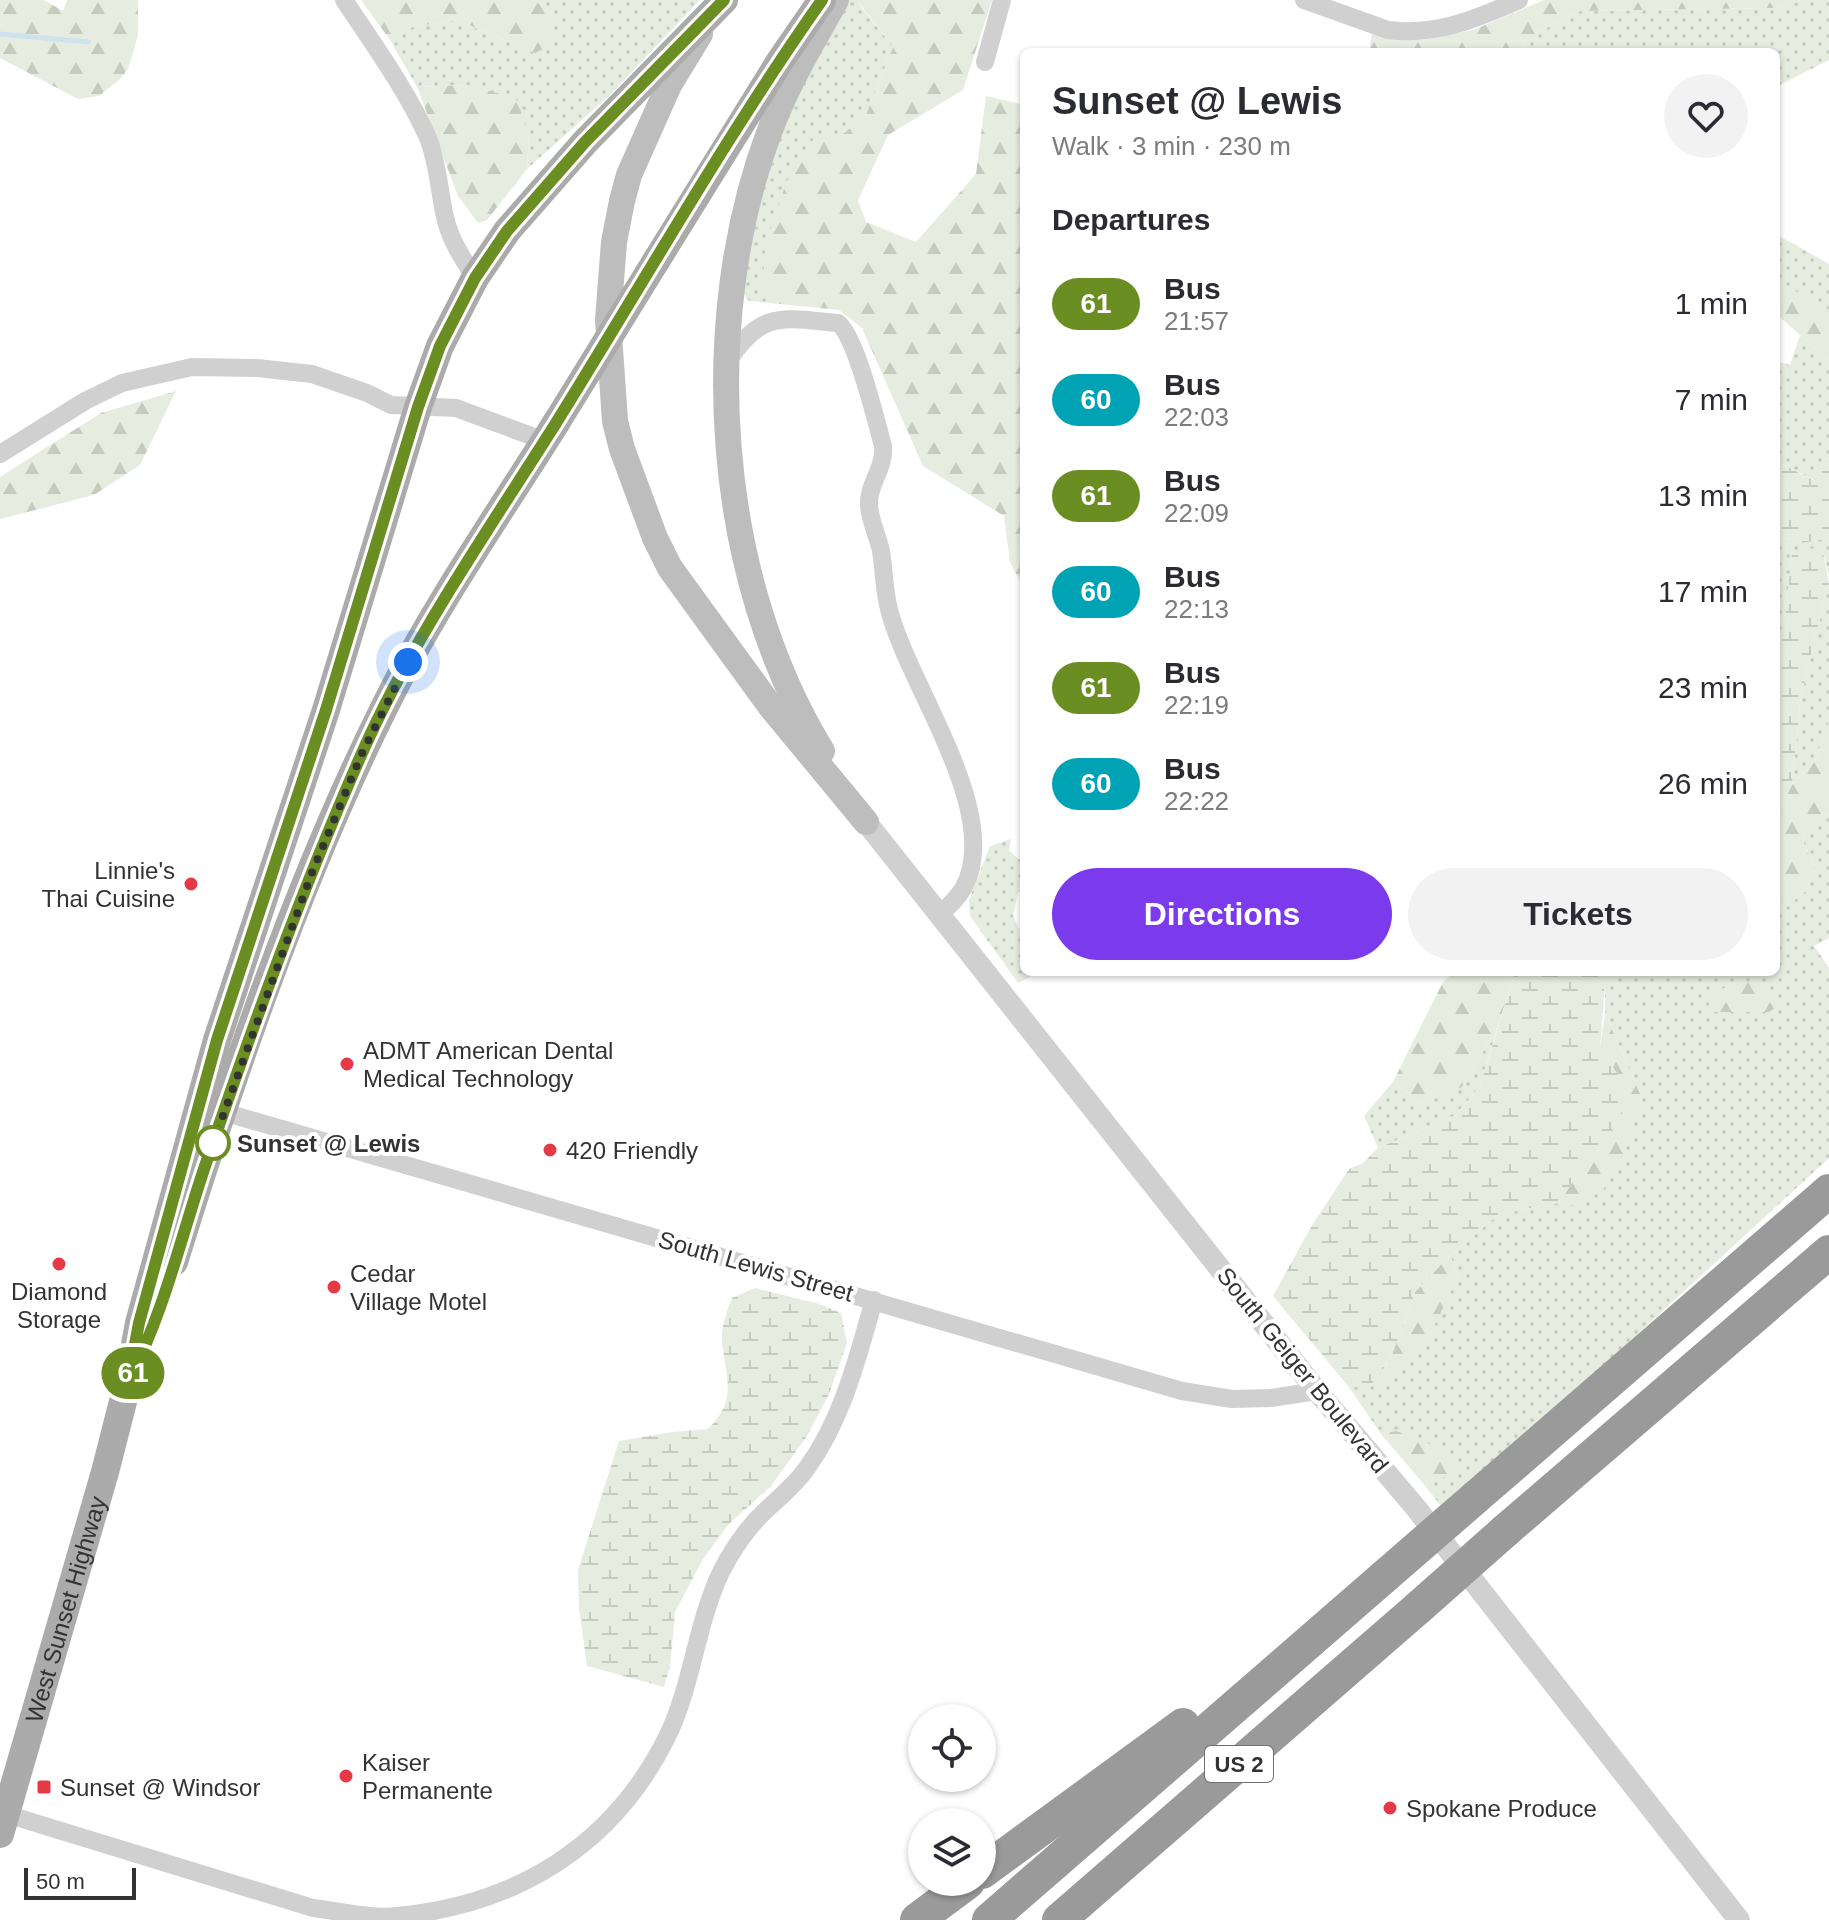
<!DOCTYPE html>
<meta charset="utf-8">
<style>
:root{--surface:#fff;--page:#f2f2f3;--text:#2b2b33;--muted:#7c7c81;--accent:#7c3aed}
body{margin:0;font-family:Arial,sans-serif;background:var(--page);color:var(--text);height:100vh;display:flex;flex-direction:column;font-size:30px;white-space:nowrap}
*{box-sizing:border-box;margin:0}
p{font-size:26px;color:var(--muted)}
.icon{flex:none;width:44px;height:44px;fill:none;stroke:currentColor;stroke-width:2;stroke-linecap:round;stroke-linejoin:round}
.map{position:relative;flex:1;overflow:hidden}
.drawer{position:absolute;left:1020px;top:48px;width:760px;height:928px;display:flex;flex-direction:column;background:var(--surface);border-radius:12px;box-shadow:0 2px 6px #0004}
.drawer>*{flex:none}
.badge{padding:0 16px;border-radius:26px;font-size:28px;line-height:52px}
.buttons{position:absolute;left:908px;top:1704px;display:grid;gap:16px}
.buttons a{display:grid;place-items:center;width:88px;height:88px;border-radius:50%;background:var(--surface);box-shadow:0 2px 6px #0004;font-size:40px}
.scale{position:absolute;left:24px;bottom:20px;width:112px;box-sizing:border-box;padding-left:8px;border:4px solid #333;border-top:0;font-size:22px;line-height:28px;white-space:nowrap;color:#333;-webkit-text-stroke:6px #fff;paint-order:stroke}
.you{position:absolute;width:40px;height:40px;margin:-20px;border:6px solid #fff;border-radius:50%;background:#1a73e8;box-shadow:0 0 0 12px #1a73e833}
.map>.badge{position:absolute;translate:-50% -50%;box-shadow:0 0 0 4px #fff}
h2{padding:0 32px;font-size:30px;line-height:72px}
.round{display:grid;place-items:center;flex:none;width:84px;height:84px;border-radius:42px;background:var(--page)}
.overview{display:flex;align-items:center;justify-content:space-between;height:136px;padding:0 32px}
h1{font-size:38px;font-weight:600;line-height:60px}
.action{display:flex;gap:16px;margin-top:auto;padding:16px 32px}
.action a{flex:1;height:92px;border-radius:48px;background:var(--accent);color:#fff;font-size:32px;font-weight:600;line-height:92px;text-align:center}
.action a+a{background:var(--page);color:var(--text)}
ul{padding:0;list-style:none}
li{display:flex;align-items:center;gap:24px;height:96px;padding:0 32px}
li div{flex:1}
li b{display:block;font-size:30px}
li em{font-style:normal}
li .badge{min-width:88px;font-weight:700;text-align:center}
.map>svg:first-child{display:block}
.grass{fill:url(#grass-dots)}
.forest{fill:url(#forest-firs)}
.wetland{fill:url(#wetland-marsh)}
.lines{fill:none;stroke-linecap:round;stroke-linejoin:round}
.stream{stroke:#cfe2ee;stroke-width:5}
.minor{stroke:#d0d0d0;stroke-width:18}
.tertiary{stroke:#d0d0d0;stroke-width:22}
.secondary{stroke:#bdbdbd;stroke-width:26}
.primary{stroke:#ababab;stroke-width:28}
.motorway{stroke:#9a9a9a;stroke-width:34}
.primary-bridge{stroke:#ababab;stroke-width:28}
.motorway-bridge{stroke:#9a9a9a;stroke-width:34}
.line-casing{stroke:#fff;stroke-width:18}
.line{stroke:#6b8e23;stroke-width:12}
.walk{stroke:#333;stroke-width:8;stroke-dasharray:0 14.4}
.poi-dot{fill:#e63946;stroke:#fff;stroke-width:3}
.stop-dot{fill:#fff;stroke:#6b8e23;stroke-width:4}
.labels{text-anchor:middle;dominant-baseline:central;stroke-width:8;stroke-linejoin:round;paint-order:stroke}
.shield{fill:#fff;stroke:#707070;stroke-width:2}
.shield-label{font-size:22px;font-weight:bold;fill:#333}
.poi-label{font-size:24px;fill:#333;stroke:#fff;text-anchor:start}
.stop-label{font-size:24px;font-weight:bold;fill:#333;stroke:#fff;text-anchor:start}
.street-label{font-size:24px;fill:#333;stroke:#fff}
</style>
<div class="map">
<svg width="1829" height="1920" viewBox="0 0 1829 1920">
<defs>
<pattern id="grass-dots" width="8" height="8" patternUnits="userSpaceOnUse" patternTransform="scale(2)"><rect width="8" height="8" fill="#e6ecdf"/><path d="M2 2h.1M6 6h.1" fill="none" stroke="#c6cbc0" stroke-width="1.8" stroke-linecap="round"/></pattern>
<pattern id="forest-firs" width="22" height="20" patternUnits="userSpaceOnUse" patternTransform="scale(2)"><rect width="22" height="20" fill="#e6ecdf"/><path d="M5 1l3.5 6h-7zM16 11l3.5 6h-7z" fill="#c6cbc0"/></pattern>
<pattern id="wetland-marsh" width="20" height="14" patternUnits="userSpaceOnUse" patternTransform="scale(2)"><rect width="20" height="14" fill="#e6ecdf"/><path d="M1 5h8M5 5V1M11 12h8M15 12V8" fill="none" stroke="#c6cbc0"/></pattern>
</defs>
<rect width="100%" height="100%" fill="#fff"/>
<g class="grass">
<polygon points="532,0 700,0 609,96 527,169 529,135 467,85 417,87 390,40 412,27 457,20 535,53 543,5"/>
<polygon points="848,0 860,0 859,4 893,47 866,115 842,136 762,288 771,303 749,301 741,290 756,207 785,115"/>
<polygon points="1804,0 1829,0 1829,60 1776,87 1776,52 1521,52 1528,37 1580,11 1776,8"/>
<polygon points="1776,234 1829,264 1829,310 1776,281"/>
<polygon points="1800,335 1829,360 1829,459 1826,458 1814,480 1776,461 1776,361 1790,365"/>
<polygon points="1776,529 1791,545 1824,539 1829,534 1829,576 1822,548 1792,553 1785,620 1776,643"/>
<polygon points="1829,583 1829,722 1815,761 1792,785 1801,695"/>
<polygon points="1829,815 1829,938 1814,946 1829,968 1829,1158 1445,1511 1422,1482 1447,1476 1396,1431 1381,1434 1349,1387 1369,1387 1458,1276 1450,1255 1499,1214 1558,1203 1576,1205 1641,1096 1605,1013 1605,984 1625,972 1776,972 1776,914 1806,891 1814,866 1803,841 1808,828"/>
<polygon points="1011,839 1009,851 1024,863 1024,884 1018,893 1013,916 1024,939 1024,972 1030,972 1030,977 1018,983 970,916 969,900 990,846"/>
<polygon points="1498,1026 1480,1086 1456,1115 1378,1148 1364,1116 1393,1082 1420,1103 1462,1087"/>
</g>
<g class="forest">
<polygon points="0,0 44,0 63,11 67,0 138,0 138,36 128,69 120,79 99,96 78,99 0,58"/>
<polygon points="361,0 532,0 543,5 554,28 547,47 535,53 457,20 412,27 390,40"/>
<polygon points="860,0 992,0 963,90 888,135 858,200 866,222 916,242 976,174 986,96 1024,105 1024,590 1010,562 1004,516 923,466 862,328 839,310 771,303 762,288 766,244 786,183 817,134 842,135 866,115 893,47 859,3"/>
<polygon points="1544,0 1804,0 1776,8 1580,11 1528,37 1521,52 1369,52 1372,34 1421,40 1473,30"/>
<polygon points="467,85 516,98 529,135 527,169 487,220 478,223 458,196 417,87"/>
<polygon points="1776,281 1829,310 1829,360 1776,314"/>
<polygon points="176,391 140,465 94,495 0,519 0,477 101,413"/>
<polygon points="1829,722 1829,815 1808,828 1803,841 1814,866 1806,891 1776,914 1776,815 1792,785 1815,761"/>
<polygon points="1454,972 1515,972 1498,1026 1462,1087 1420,1103 1393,1082 1443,982"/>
<polygon points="1742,980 1771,992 1781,1004 1769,1012 1710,1012 1708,995"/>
<polygon points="1605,1013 1641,1096 1628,1144 1603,1190 1576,1205 1558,1203 1581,1170 1607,1141 1621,1080 1600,1047"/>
<path d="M1450,1255L1458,1276C1435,1321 1422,1372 1369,1387L1390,1360L1415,1292Z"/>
<polygon points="1396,1431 1438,1447 1458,1464 1447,1476 1422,1482 1381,1434"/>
</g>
<g class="wetland">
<polygon points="1826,458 1829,459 1829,534 1824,539 1791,545 1776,529 1776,461 1813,480"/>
<polygon points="1822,547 1829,583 1801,695 1792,785 1776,815 1776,643 1785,620 1792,552"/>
<polygon points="1515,972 1625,972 1605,984 1600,1047 1621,1080 1624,1107 1607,1141 1581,1170 1558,1203 1499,1214 1450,1255 1415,1292 1390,1360 1369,1387 1349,1387 1273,1296 1311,1227 1349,1169 1363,1163 1378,1148 1456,1115 1480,1086"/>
<path d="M755,1288L819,1304L841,1313L847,1343L829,1394L807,1436L771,1486L728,1525L703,1559L675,1612L670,1667L664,1687L587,1666L579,1608L578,1570L619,1441L673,1432L708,1429C739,1399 725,1377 722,1341C721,1326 727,1311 732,1298Z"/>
</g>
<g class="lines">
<polyline class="stream" points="0,34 88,42"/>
<g class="minor">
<path d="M344,0C372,42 408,92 428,138C438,163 439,191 445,217C450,240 463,259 475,278"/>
<path d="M1304,0L1388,30C1436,36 1476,19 1519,0"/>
<polyline points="985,62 1002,0"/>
<path d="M728,361C762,310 781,318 838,323C856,336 876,421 883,446C885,469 868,484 869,504C869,519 878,536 881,551C884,569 884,588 888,605C904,680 1004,811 964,887C958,898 949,906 940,914"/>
<polyline points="0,454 85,401 122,383 192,367 257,368 312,374 367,393 391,405 456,408 545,441"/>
<polyline points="213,1109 1182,1391 1232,1399 1271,1398 1317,1391"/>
<path d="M6,1814L313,1908C339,1911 370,1919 397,1916C516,1905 613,1846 667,1737C693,1684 696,1623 722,1570C733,1549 747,1528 764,1512C779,1498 795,1485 807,1468C843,1418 857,1359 874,1300"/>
</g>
<polyline class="tertiary" points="866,822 1317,1391 1416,1508 1739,1920"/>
<g class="secondary">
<polyline points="700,34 669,85 629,175 622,201 614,242 608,320 615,421 622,449 655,538 670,568 771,707 866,822"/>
<path d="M822,751C714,575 698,321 770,130C787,84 812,43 836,0"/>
</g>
<g class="primary">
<polyline points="656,261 780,61 822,0"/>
<path d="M174,1262C231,1078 298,881 384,708C433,608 497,517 556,423"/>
<path id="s1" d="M0,1834L105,1472L128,1382L139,1323L217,1040L326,710L418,407L440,346L475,278L507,231L585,142L724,0"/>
</g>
<g class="motorway">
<polyline points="1476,1497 1829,1191"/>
<polyline points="1505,1531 1829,1252"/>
<polyline points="982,1872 1183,1725"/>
<polyline points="917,1920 968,1882"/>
<polyline points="989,1920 1385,1576"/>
<polyline points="1059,1920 1418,1608"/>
</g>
<polyline class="primary-bridge" points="556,423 656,261"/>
<g class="motorway-bridge">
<polyline points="1385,1576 1476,1497"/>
<polyline points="1418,1608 1505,1531"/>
</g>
</g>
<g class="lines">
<g class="line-casing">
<path id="line" d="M724,0L585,142L507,231L475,278L440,346L418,407L326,710L217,1040L139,1323L128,1382C163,1315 180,1241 204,1169C252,1028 302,889 362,753C414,636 488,531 556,423C644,282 726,136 822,0"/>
</g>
<use href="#line" class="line"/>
<polyline class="walk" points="213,1143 313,870 363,751 408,662"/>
</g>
<g class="poi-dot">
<circle cx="191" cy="884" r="8"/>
<circle cx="347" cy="1064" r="8"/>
<circle cx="550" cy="1150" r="8"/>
<circle cx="59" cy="1264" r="8"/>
<circle cx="334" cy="1287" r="8"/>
<circle cx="346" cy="1776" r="8"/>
<rect x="36" y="1779" width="16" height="16" rx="4"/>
<circle cx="1390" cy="1808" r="8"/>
</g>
<circle class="stop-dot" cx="213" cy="1143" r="16"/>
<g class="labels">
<rect class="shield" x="1205" y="1746" width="68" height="36" rx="6"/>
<g class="shield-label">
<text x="1239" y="1764">US 2</text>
</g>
<g class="poi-label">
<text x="175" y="870" text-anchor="end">Linnie's<tspan x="175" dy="28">Thai Cuisine</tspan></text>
<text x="363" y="1050">ADMT American Dental<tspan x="363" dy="28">Medical Technology</tspan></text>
<text x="566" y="1150">420 Friendly</text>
<text x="350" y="1273">Cedar<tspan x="350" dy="28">Village Motel</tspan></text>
<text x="59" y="1291" text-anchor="middle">Diamond<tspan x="59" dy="28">Storage</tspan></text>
<text x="362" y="1762">Kaiser<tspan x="362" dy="28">Permanente</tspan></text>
<text x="60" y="1787">Sunset @ Windsor</text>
<text x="1406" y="1808">Spokane Produce</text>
</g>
<g class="stop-label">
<text x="237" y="1143">Sunset @ Lewis</text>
</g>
<g class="street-label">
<text transform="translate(756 1266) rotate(16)">South Lewis Street</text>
<text transform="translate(1303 1370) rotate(51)">South Geiger Boulevard</text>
<text stroke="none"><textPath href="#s1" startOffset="234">West Sunset Highway</textPath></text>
</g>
</g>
</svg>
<div class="buttons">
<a><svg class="icon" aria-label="locate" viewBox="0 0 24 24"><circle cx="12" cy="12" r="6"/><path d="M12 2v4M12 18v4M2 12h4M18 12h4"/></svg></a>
<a><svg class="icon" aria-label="layers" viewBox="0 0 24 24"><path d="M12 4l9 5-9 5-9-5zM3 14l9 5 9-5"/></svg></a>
</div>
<div class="scale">50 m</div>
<div class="you" style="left:408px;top:662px"></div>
<b class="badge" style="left:133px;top:1373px;background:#6b8e23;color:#fff">61</b>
<section class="drawer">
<div class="overview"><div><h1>Sunset @ Lewis</h1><p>Walk · 3 min · 230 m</p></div><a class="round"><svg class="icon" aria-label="heart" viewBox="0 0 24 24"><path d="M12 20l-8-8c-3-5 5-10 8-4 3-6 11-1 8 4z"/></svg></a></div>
<h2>Departures</h2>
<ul>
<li><span class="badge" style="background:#6b8e23;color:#fff">61</span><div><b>Bus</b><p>21:57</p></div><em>1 min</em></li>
<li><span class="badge" style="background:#00a3b4;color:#fff">60</span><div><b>Bus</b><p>22:03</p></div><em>7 min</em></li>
<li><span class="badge" style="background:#6b8e23;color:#fff">61</span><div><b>Bus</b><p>22:09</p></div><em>13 min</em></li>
<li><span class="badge" style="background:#00a3b4;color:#fff">60</span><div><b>Bus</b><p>22:13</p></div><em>17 min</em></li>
<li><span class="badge" style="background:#6b8e23;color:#fff">61</span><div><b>Bus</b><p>22:19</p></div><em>23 min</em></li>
<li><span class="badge" style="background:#00a3b4;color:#fff">60</span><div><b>Bus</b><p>22:22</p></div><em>26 min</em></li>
</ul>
<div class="action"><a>Directions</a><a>Tickets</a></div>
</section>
</div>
